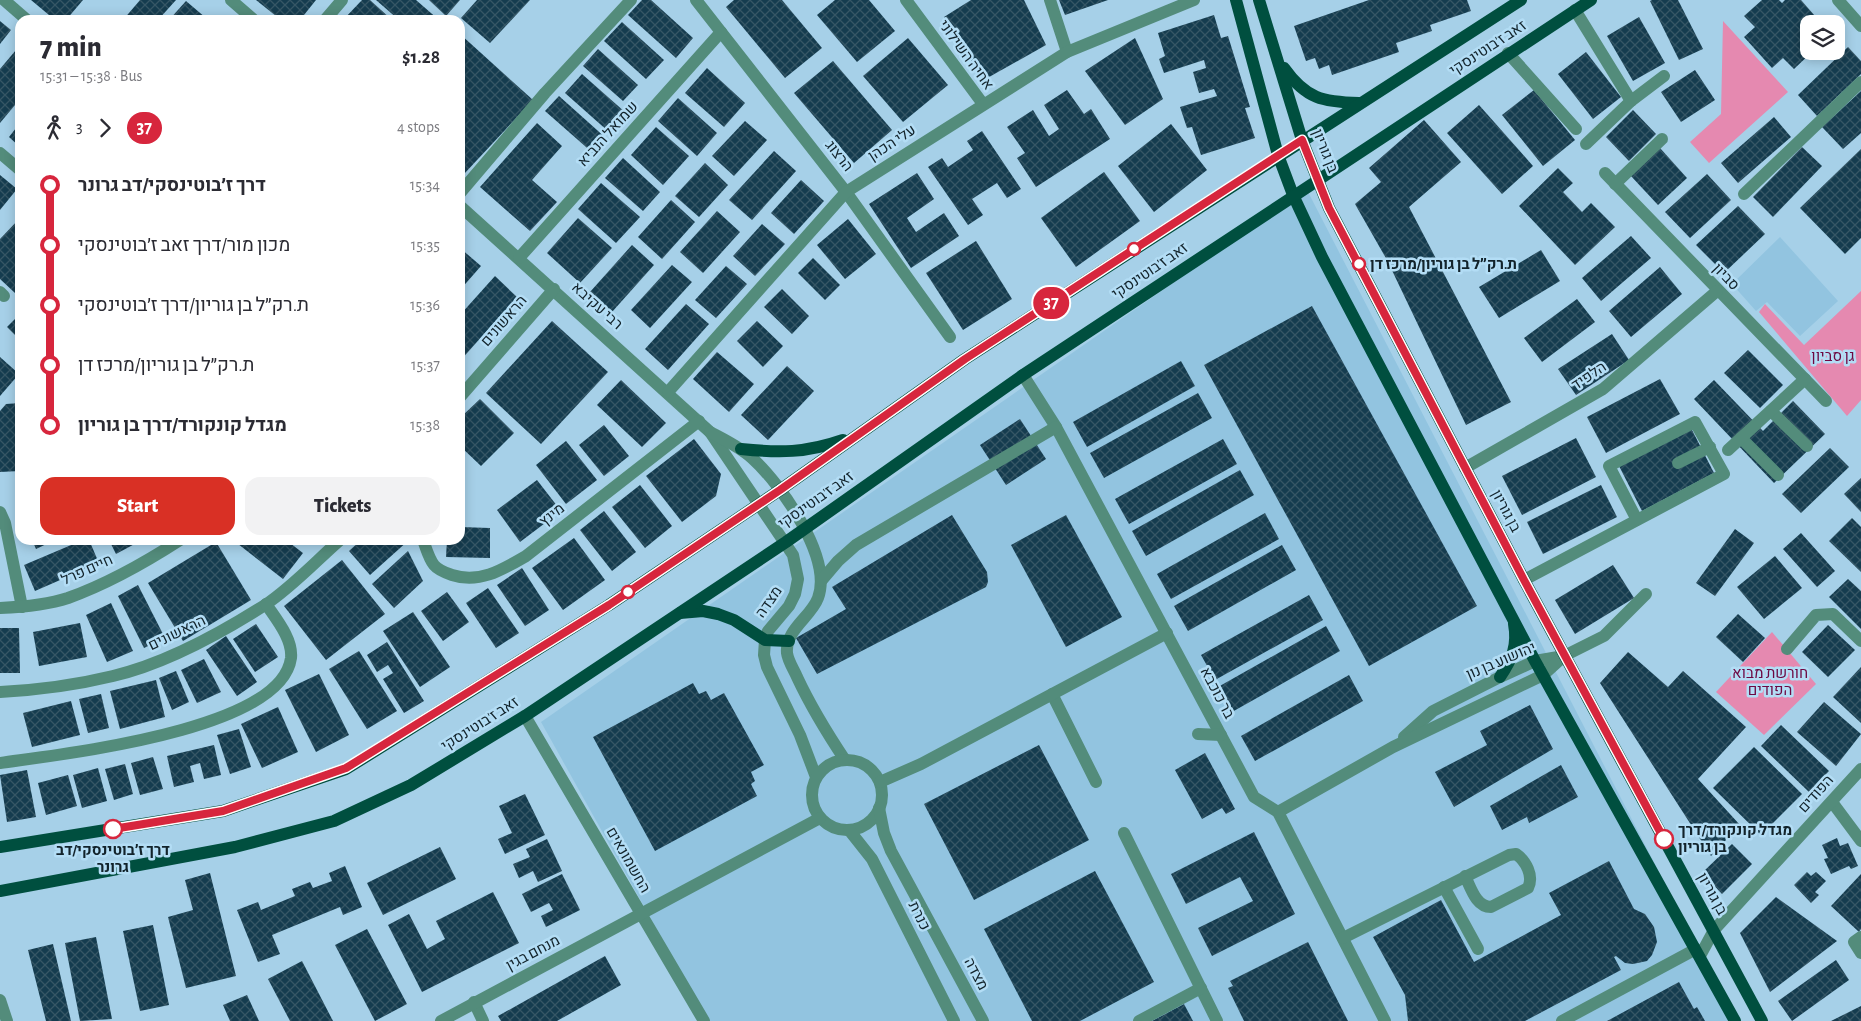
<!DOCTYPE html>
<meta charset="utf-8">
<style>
:root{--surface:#fff;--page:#f2f2f3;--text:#2b2b33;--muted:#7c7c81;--accent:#d93025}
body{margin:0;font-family:"Alegreya Sans",Heebo,sans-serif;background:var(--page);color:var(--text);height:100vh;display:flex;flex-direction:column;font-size:19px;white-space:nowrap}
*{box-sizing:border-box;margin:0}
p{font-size:16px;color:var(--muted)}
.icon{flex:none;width:28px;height:28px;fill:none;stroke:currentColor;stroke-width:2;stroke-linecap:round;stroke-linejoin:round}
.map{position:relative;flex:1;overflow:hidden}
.sheet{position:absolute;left:15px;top:15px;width:450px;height:530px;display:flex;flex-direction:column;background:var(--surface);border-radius:15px;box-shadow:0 2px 12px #0003}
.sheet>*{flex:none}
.badge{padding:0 10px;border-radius:16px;font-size:18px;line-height:32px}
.fabs{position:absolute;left:1800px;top:15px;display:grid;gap:10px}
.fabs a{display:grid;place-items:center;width:45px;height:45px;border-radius:10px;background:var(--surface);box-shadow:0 2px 12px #0003;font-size:25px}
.map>.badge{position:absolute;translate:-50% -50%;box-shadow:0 0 0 2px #fff}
.legs{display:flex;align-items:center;gap:8px;height:55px;padding:0 25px;font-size:16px}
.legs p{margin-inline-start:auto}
.headline{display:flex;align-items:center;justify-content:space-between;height:85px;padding:0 25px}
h1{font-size:28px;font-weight:800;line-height:38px}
.primary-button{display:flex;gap:10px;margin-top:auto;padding:10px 25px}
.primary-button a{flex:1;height:58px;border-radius:15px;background:var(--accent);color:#fff;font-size:20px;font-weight:800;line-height:58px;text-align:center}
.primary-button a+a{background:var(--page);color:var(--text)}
ul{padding:0 25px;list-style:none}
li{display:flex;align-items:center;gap:18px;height:60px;font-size:19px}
li i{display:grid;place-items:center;width:8px;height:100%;margin:0 6px;background:currentColor}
li i::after{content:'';width:12px;height:12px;margin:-6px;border:4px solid;border-radius:50%;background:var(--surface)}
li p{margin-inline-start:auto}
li:first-child i{background:linear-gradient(#0000 50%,currentColor 0)}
li:last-child i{background:linear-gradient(currentColor 50%,#0000 0)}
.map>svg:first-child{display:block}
.built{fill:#92c4e0}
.green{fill:#e589b0}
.building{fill:url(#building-cross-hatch)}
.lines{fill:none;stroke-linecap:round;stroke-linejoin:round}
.minor{stroke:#538c7b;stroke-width:12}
.major{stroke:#004f3f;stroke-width:12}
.line-1-casing{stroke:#fff;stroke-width:11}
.line-1{stroke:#d7263d;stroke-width:8}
.stop-1-dot{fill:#fff;stroke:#d7263d;stroke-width:2.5}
.labels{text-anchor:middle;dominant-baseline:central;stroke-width:5;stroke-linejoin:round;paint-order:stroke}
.street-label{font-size:15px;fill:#12232b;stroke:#b3ddf5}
.stop-label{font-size:15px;font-weight:bold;fill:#12232b;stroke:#b3ddf5;text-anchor:start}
.park-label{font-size:15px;fill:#6d0842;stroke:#b3ddf5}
</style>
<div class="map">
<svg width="1861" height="1021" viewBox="0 0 1861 1021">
<defs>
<pattern id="building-cross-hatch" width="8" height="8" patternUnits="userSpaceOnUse" patternTransform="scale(1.25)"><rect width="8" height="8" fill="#153c4f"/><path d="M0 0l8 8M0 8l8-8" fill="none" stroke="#365665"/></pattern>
</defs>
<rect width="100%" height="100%" fill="#a6d0e8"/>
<g class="built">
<polygon points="1307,190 1736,1021 708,1021 541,722"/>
<polygon points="1780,237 1838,301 1800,336 1767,302 1756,311 1732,284"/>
</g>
<g class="green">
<polygon points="1723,21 1788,92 1709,163 1690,142 1721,114"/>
<polygon points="1861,291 1861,400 1847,416 1759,312 1765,304 1804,345"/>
<polygon points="1772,632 1816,684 1764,735 1716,692"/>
</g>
<g class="building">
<polygon points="31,0 83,0 66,20 55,20"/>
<polygon points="140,0 176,0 158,20 123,20"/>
<polygon points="256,0 316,0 300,20 281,20"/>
<polygon points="362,0 370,0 392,20 343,20"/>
<polygon points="376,0 416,0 439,20 399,20"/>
<polygon points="429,0 460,0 446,16"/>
<polygon points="477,0 530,0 490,43 461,18"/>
<polygon points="642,0 651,0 693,38 676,58 628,15"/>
<polygon points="734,0 782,0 822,48 785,78 726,7"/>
<polygon points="835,0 869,0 895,31 857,62 817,15"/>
<polygon points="971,0 1024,0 1046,45 982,81 944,17"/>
<polygon points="1059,0 1108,0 1065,15"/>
<polygon points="1369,0 1467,0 1471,11 1430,25 1432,31 1396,43 1399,52 1332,75 1329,65 1319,69 1315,58 1306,61 1294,26"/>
<polygon points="1652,0 1678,0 1703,49 1679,60 1650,1"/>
<polygon points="1762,0 1779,0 1782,3 1785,0 1801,0 1822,24 1809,24 1809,51 1813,51 1794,69 1783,58 1772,68 1744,37 1755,27 1744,16"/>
<polygon points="186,1 206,18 205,20 169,20"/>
<polygon points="1214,15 1221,38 1228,36 1250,107 1245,108 1255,138 1201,155 1192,127 1187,128 1180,107 1217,96 1214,89 1199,93 1193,72 1206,68 1204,60 1164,73 1159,59 1165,56 1158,33"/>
<polygon points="1639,17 1665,63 1633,81 1607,36"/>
<polygon points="0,21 11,30 0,44"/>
<polygon points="622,22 664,60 646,79 604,41"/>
<polygon points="460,34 533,100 464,174 460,170"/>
<polygon points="908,38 948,85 903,122 863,76"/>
<polygon points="1135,38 1163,99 1125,125 1085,71"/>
<polygon points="1848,47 1861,61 1861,74 1817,116 1798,95"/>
<polygon points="598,49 638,85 623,101 583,66"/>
<polygon points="16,50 20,54 20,99 0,123 0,69"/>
<polygon points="1586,52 1621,97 1593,119 1558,74"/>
<polygon points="833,61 892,130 854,163 794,93"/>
<polygon points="707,68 745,103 724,127 685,93"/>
<polygon points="1695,70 1715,100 1681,122 1661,92"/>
<polygon points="582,74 626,113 609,132 565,93"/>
<polygon points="1067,90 1084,114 1091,109 1110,139 1036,187 1017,158 1025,153 1007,127 1033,110 1049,136 1059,129 1044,105"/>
<polygon points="1534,90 1575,140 1543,166 1502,115"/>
<polygon points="1861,91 1861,133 1843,149 1822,127"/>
<polygon points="559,96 607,139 594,154 545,111"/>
<polygon points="678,98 717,133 697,156 658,121"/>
<polygon points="1479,105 1533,166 1502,194 1447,133"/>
<polygon points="1633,110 1656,134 1629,161 1606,137"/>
<polygon points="1774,117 1791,137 1738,183 1721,163"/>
<polygon points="1424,120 1461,162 1409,207 1511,402 1466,425 1387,260 1355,204 1381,182 1369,168"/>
<polygon points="745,121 767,140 734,176 712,156"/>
<polygon points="20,123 20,147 9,137"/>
<polygon points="537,123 562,146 532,180 557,202 530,231 480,187"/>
<polygon points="1171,124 1207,170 1154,212 1118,166"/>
<polygon points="656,127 689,156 663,185 631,155"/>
<polygon points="982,131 1021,189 1007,198 997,183 972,199 983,215 968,225 928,167 942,158 948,167 973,150 967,141"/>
<polygon points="1802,147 1822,166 1773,217 1753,197"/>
<polygon points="1660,148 1687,178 1658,205 1630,175"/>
<polygon points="1861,149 1861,238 1845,254 1800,208"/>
<polygon points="774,151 796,171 752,220 729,200"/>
<polygon points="623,158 660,192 643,211 605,178"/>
<polygon points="705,163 728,185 699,217 675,196"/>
<polygon points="1558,168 1573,183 1563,192 1582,212 1591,203 1615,227 1575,265 1519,206"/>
<polygon points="1104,172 1140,221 1076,267 1041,218"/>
<polygon points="917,173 934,199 907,218 916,232 944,213 959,236 911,268 869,204"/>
<polygon points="1707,174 1731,200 1690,238 1665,212"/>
<polygon points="0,175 17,189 0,210"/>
<polygon points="801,180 824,201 794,234 771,213"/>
<polygon points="601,183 640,217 616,243 578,209"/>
<polygon points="671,200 695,222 662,259 638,237"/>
<polygon points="1738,206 1765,234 1724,273 1696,245"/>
<polygon points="717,211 740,232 703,273 680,252"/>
<polygon points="20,218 20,288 15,293 0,279 0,239"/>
<polygon points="578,218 612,248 580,283 547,253"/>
<polygon points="848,219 876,254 845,279 817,245"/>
<polygon points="762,224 785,244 755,276 733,256"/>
<polygon points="1631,236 1651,258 1601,301 1582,278"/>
<polygon points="976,241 1012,299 963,330 926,273"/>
<polygon points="632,245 654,265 612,312 590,292"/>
<polygon points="460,248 481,266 460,290"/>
<polygon points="1541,250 1560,281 1499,318 1479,287"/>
<polygon points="813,258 840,285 825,300 798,273"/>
<polygon points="672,265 692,282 650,328 631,310"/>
<polygon points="726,266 747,284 716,318 695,300"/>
<polygon points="1660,267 1682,294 1631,337 1609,311"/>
<polygon points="495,276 517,297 460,361 460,315"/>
<polygon points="782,289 809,316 792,334 764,307"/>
<polygon points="1577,299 1595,322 1542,362 1524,338"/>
<polygon points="686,304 709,324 668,370 645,349"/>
<polygon points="1312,306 1477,606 1369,666 1204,365"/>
<polygon points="20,314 20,340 7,327"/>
<polygon points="552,321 608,372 541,444 486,393"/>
<polygon points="757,321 783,346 763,367 737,341"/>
<polygon points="1612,334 1629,360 1576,395 1558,369"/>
<polygon points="1748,350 1783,385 1760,408 1724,373"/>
<polygon points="717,352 754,384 729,412 693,379"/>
<polygon points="0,357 19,374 0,396"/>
<polygon points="1181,361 1195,386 1087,447 1073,422"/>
<polygon points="787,366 814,391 768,440 741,415"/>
<polygon points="1660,379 1680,414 1606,453 1587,417"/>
<polygon points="621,380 666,423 642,447 597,405"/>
<polygon points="1714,380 1763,431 1793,401 1825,434 1774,483 1694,399"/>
<polygon points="1198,393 1212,418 1104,478 1090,453"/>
<polygon points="480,399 514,433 481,466 460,446 460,418"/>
<polygon points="20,403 20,471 0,472 0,411 6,404"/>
<polygon points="1020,419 1046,459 1006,485 980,445"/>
<polygon points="604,425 629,456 604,476 579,445"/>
<polygon points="1691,428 1714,473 1642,511 1619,466"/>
<polygon points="1576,438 1596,477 1522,515 1502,476"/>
<polygon points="694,439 721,474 716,496 682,522 646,476"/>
<polygon points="1223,439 1237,464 1129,524 1115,499"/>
<polygon points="566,441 597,480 566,504 536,465"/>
<polygon points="1830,448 1849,467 1801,513 1782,494"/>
<polygon points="1240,470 1254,495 1146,556 1132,531"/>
<polygon points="1861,478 1861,512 1844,494"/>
<polygon points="537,480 561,511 520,542 497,510"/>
<polygon points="640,485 672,526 645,548 612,507"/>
<polygon points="1601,485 1617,517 1543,554 1527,522"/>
<polygon points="604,511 636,552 612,571 580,530"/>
<polygon points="1265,513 1279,539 1171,599 1157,574"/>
<polygon points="952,515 987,572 988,582 986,587 817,674 796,638 846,609 832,587"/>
<polygon points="1066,515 1122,617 1066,647 1011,545"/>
<polygon points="1852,518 1861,527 1861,572 1829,541"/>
<polygon points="460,527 490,528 490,558 446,557 447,540 460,540"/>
<polygon points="1735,529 1754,543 1715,596 1696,583"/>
<polygon points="1801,533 1835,571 1817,587 1783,549"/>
<polygon points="574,538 605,580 563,610 532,568"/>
<polygon points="32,540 55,540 36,549"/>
<polygon points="83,540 89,540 99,563 35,591 24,565"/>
<polygon points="109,540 142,540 116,554"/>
<polygon points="233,540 286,540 303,553 283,579"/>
<polygon points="361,540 409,540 370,575 349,551"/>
<polygon points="216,542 251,600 183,641 148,583"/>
<polygon points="1282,545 1296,570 1188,631 1174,606"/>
<polygon points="408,551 423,581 394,608 372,584"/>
<polygon points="1775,556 1802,588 1764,619 1737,587"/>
<polygon points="342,560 385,614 326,660 284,606"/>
<polygon points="1613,565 1634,598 1575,634 1555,600"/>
<polygon points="522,568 549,610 525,626 497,585"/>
<polygon points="1848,579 1861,591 1861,629 1829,597"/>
<polygon points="138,585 165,638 144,648 118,596"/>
<polygon points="488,588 519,633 496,648 466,603"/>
<polygon points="447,592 469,622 443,641 421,611"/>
<polygon points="1309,595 1323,620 1215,680 1201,655"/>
<polygon points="111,603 133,651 107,662 86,615"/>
<polygon points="413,612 450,667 420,687 383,631"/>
<polygon points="1738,614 1765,638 1743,662 1716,637"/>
<polygon points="80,623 87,657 39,666 33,632"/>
<polygon points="256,624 278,657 255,672 233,639"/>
<polygon points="1828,625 1855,650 1828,677 1802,652"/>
<polygon points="1326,626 1340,651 1232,712 1218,687"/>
<polygon points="0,628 19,628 20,673 0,673"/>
<polygon points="226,636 257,682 237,696 206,650"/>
<polygon points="387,642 424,701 404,713 383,679 393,673 388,665 377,672 367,655"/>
<polygon points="359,651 397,711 367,729 329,669"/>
<polygon points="1628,652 1668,687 1683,671 1746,727 1698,779 1740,825 1711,856 1600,683"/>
<polygon points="204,659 221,692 197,703 181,670"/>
<polygon points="1861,667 1861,723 1833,697"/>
<polygon points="176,671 189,702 172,710 159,678"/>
<polygon points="319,674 349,735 316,752 285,690"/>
<polygon points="1349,675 1363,701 1255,761 1241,736"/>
<polygon points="156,680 165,717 120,729 110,691"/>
<polygon points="693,683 699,694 706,691 711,700 724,693 764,765 751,772 755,781 751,784 757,796 655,851 593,737"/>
<polygon points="101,694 109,728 88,733 79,699"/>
<polygon points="71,701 80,735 32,747 23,713"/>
<polygon points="1824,702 1861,734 1836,766 1797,732"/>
<polygon points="1530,705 1553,749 1454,807 1435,772 1487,745 1480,731"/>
<polygon points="278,707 298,752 262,768 241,724"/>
<polygon points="1781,725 1829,771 1809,792 1761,746"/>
<polygon points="239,729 251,767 230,774 217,735"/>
<polygon points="214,745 221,775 204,779 200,763 190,766 194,782 174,787 167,756"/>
<polygon points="1039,745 1089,840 974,900 924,804"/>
<polygon points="1754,747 1802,794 1761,835 1713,788"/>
<polygon points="1205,753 1235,809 1226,814 1222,808 1202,819 1175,770"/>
<polygon points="153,757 163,789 140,795 131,763"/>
<polygon points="125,764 133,794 114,800 105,769"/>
<polygon points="1561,765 1578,797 1529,823 1527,817 1502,830 1490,806"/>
<polygon points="98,768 107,801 82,808 73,775"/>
<polygon points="27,770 36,817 7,822 0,775"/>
<polygon points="68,775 77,806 46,815 38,783"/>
<polygon points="525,794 545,835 505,854 498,839 512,833 499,806"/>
<polygon points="1254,832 1295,914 1212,956 1198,928 1253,901 1240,877 1186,904 1171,874"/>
<polygon points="1837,838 1840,846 1848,843 1858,866 1851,869 1849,866 1831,874 1824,859 1828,858 1822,845"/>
<polygon points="547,839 562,871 538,882 533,871 519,878 513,864 530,857 526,849"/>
<polygon points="1732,844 1752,864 1722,894 1702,873"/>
<polygon points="440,847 456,879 383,915 367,883"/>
<polygon points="1609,861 1634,909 1645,914 1654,927 1657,942 1652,955 1647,961 1633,964 1625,963 1616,956 1614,957 1621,970 1525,1021 1408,1021 1405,995 1373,937 1441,900 1474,962 1561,915 1549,893"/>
<polygon points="345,866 362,907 343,915 340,907 272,935 280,954 258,962 237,910 258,902 261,910 295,896 292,889 310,882 313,888 332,881 329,873"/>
<polygon points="1095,871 1154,982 1080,1021 1032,1021 984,929"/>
<polygon points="1807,872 1811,876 1816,872 1826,881 1815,892 1819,895 1811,903 1794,885"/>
<polygon points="210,873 236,976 186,988 168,917 193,910 185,880"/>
<polygon points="562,874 580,910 546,927 541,916 553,910 549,903 531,912 522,894"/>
<polygon points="1861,874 1861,929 1859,932 1831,906"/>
<polygon points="493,892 519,943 422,992 388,925 409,914 427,949 445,939 436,921"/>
<polygon points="1776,897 1837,941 1770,992 1740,933"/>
<polygon points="153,925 169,1005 140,1011 123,931"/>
<polygon points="367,929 407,1004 375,1021 335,945"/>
<polygon points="96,937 112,1019 80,1021 65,943"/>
<polygon points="1308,942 1348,1021 1244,1021 1228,988 1233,986 1230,981"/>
<polygon points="53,944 71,1021 46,1021 28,950"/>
<polygon points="605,956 621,985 557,1021 501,1021 498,1016"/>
<polygon points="1836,960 1849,980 1792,1021 1778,1001"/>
<polygon points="302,961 333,1021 290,1021 268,979"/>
<polygon points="1679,982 1694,1009 1697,1007 1705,1021 1607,1021"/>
<polygon points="247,995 259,1021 230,1021 223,1005"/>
<polygon points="1184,1004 1193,1021 1152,1021"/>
<polygon points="1861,1006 1861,1021 1831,1021"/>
</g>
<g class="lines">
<g class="minor">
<polyline points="4,0 27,20"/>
<polyline points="231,0 254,20"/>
<polyline points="696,0 846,192 950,337"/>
<polyline points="906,0 983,104"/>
<polyline points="1050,0 1067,52"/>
<polyline points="1838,0 1861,26"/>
<polyline points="1575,10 1631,101"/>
<polyline points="325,20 342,0"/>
<polyline points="1508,53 1576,129"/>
<polyline points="1586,144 1631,101 1664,76"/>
<polyline points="0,153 20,170"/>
<polyline points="1605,173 1826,401"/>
<polyline points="1615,184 1662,139"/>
<polyline points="460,193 545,93 631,0"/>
<polyline points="1744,194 1861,82"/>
<polyline points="460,206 710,432 793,555 798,579 795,594 789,606 768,631 765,640 764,655 767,667 800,735 816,777"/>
<polyline points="519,258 721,32"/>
<polyline points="0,292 4,296"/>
<polyline points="1023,375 1056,427 1254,797 1278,812 1385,1021"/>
<polyline points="668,392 846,192 1067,52 1194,0"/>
<polyline points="460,397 554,289"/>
<polyline points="1771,411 1807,446"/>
<path d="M710,432C725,440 740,447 752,458C781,484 833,558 818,598C811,617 785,630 787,653C788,661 794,670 797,677C811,707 827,733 845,760"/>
<polyline points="1741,438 1778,475"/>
<polyline points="1728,450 1805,379"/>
<polyline points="1678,463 1710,447"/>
<polyline points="1465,468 1603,389 1717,291"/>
<polyline points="0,512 5,523 22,607"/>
<path d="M423,540C426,548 429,559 434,565C438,570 446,573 452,575C479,584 502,570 526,556L699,421"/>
<polyline points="1524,580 1724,474 1695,422 1609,466 1637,520"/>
<polyline points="821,581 838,561 856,545 1056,427"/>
<path d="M0,608C22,607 47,605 68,598C107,584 146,562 180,540"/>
<polyline points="1787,649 1816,615 1833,614 1861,641"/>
<path d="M0,692C38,690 76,685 113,676C164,664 221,633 265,605C292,587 316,561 340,540"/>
<polyline points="1052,694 1096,782"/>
<polyline points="525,716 704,1021"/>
<polyline points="1198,734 1221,735"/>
<polyline points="1404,737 1433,711 1500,677 1535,661 1564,656"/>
<circle cx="847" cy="795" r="35"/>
<path d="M0,763C61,754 281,731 291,658C293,639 276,619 266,604"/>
<polyline points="880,782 921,764 1167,633"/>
<polyline points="1832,802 1861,841"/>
<polyline points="879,808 884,833 891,851 983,1021"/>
<polyline points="1278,812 1393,747 1543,675 1564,656 1604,636 1646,594"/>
<polyline points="849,830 872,859 954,1021"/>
<polyline points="1124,833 1217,1021"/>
<polyline points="1444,887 1478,949"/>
<polyline points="1861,937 1854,942 1861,953"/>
<path d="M1343,938L1509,855L1516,854C1526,861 1534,876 1528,888L1491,907C1476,907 1471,888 1465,876"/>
<polyline points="1700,956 1714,930 1861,769"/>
<polyline points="0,1000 7,1021"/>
<polyline points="474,1002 483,1021"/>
<polyline points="441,1021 820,818"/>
<polyline points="1139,1021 1201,988"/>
<polyline points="1562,1021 1696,949"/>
</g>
<g class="major">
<polyline points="1236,0 1278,155 1293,195 1322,257 1535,661 1735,1021"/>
<polyline points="1259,0 1302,140 1329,208 1524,580 1762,1021"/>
<path d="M1284,68C1306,99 1323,102 1359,103"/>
<path d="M741,449C779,453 806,453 843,440"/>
<polyline points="680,613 703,611 718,614 734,620 765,640 789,641"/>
<path d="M1500,677C1512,659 1518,646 1514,624"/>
<polyline points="0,847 223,811 346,769 609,605 780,490 965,359 1521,0"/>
<polyline points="0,891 235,847 334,821 411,785 525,716 786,542 1023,375 1591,0"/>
</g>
</g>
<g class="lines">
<g class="line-1-casing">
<polyline id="line-1" points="113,829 223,811 346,768 609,605 780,490 965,359 1302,140 1329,208 1524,580 1664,839"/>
</g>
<use href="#line-1" class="line-1"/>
</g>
<g class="stop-1-dot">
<circle cx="1134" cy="249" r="6"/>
<circle cx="1359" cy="264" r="6"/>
<circle cx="628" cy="592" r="6"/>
<circle cx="113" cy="829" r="9"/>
<circle cx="1664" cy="839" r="9"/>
</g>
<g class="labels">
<g class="street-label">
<text transform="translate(1488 48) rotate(-33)">זאב ז'בוטינסקי</text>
<text transform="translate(966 55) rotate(54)">אחיה השילוני</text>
<text transform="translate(608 134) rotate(-48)">שמואל הנביא</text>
<text transform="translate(892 143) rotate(-33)">עלי הכהן</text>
<text transform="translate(1325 151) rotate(68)">בן גוריון</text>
<text transform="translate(839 156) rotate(52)">הרצוג</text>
<text transform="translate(1150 271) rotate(-34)">זאב ז'בוטינסקי</text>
<text transform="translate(1726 277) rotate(46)">סביון</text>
<text transform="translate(597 306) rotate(42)">רבי עקיבא</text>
<text transform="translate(504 321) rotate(-49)">הראשונים</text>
<text transform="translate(1589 376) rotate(-34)">הלפיד</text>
<text transform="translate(816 500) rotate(-35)">זאב ז'בוטינסקי</text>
<text transform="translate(1506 511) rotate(62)">בן גוריון</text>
<text transform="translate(552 515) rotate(-38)">מינץ</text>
<text transform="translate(87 570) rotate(-24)">חיים פרל</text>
<text transform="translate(769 602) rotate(-55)">מצדה</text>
<text transform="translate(177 633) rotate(-26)">הראשונים</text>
<text transform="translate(1501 661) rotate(-23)">יהושוע בן נון</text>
<text transform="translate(1217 693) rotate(62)">בר כוכבא</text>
<text transform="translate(480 724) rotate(-32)">זאב ז'בוטינסקי</text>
<text transform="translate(1816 794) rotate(-48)">הפודים</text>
<text transform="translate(628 860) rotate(60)">החשמונאים</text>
<text transform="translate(1712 894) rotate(61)">בן גוריון</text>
<text transform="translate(919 916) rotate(63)">כנרת</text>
<text transform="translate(533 953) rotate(-28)">מנחם בגין</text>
<text transform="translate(976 974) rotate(62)">מצדה</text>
</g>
<g class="stop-label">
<text x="1370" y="264">ת.רק״ל בן גוריון/מרכז דן</text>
<text x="1678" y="830">מגדל קונקורד/דרך<tspan x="1678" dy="17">בן גוריון</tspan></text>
<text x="113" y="850" text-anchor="middle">דרך ז׳בוטינסקי/דב<tspan x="113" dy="17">גרונר</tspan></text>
</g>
<g class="park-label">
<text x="1833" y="356">גן סביון</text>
<text x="1770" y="673">חורשת מבוא<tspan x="1770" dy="17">הפודים</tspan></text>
</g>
</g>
</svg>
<div class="fabs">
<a><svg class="icon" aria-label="layers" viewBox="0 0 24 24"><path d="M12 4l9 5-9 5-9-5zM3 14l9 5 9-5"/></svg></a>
</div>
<b class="badge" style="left:1051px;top:303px;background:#d7263d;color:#fff">37</b>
<section class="sheet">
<div class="headline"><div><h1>7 min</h1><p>15:31 – 15:38 · Bus</p></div><b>$1.28</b></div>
<div class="legs"><svg class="icon" aria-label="walk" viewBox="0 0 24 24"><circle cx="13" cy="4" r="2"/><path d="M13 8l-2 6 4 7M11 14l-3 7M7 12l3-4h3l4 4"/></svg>3<svg class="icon" aria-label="forward" viewBox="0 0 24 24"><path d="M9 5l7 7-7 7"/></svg><b class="badge" style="background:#d7263d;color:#fff">37</b><p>4 stops</p></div>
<ul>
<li><i style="color:#d7263d"></i><b>דרך ז׳בוטינסקי/דב גרונר</b><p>15:34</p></li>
<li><i style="color:#d7263d"></i><span>מכון מור/דרך זאב ז׳בוטינסקי</span><p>15:35</p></li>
<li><i style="color:#d7263d"></i><span>ת.רק״ל בן גוריון/דרך ז׳בוטינסקי</span><p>15:36</p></li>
<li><i style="color:#d7263d"></i><span>ת.רק״ל בן גוריון/מרכז דן</span><p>15:37</p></li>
<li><i style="color:#d7263d"></i><b>מגדל קונקורד/דרך בן גוריון</b><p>15:38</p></li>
</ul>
<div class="primary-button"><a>Start</a><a>Tickets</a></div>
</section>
</div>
